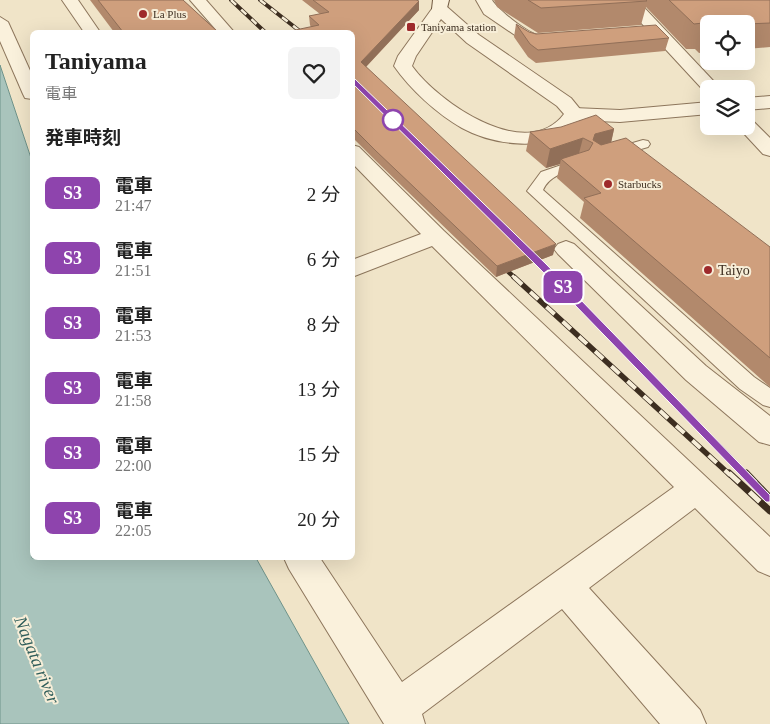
<!DOCTYPE html>
<html lang="ja">
<meta charset="utf-8">
<style>
:root{--surface:#fff;--page:#f2f2f2;--text:#222;--muted:#767676}
body{margin:0;font-family:"Times New Roman","Noto Sans JP",serif;background:var(--page);color:var(--text);height:100vh;display:flex;flex-direction:column;font-size:19px;white-space:nowrap}
*{box-sizing:border-box;margin:0}
p{font-size:16px;color:var(--muted)}
.icon{flex:none;width:28px;height:28px;fill:none;stroke:currentColor;stroke-width:2;stroke-linecap:round;stroke-linejoin:round}
.map{position:relative;flex:1;overflow:hidden}
.sheet{position:absolute;left:30px;top:30px;width:325px;height:530px;display:flex;flex-direction:column;background:var(--surface);border-radius:8px;box-shadow:0 5px 20px #0002}
.sheet>*{flex:none}
.badge{padding:0 10px;border-radius:8px;font-size:18px;line-height:32px}
.tools{position:absolute;left:700px;top:15px;display:grid;gap:10px}
.tools a{display:grid;place-items:center;width:55px;height:55px;border-radius:8px;background:var(--surface);box-shadow:0 5px 20px #0002;font-size:25px}
.map>.badge{position:absolute;translate:-50% -50%;box-shadow:0 0 0 2px #fff}
h2{padding:0 15px;font-size:19px;line-height:45px}
.round{display:grid;place-items:center;flex:none;width:52px;height:52px;border-radius:8px;background:var(--page)}
.overview{display:flex;align-items:center;justify-content:space-between;height:85px;padding:0 15px}
h1{font-size:24px;font-weight:600;line-height:38px}
ul{padding:0;list-style:none}
li{display:flex;align-items:center;gap:15px;height:65px;padding:0 15px}
li div{flex:1}
li b{display:block;font-size:19px}
li em{font-style:normal}
li .badge{min-width:55px;font-weight:700;text-align:center}
.map>svg:first-child{display:block}
.water{fill:#a9c4bc;stroke:#6f938a}
.lines{fill:none;stroke-linecap:round;stroke-linejoin:round}
.service-casing{stroke:#8d765c;stroke-width:2}
.minor-casing{stroke:#8d765c;stroke-width:2}
.tertiary-casing{stroke:#8d765c;stroke-width:2}
.secondary-casing{stroke:#6f573f;stroke-width:2}
.service{fill:#faf1dc;fill-rule:evenodd}
.minor{fill:#faf1dc;fill-rule:evenodd}
.tertiary{fill:#faf1dc;fill-rule:evenodd}
.secondary{fill:#faf1dc;fill-rule:evenodd}
.rail-far3-casing{stroke:#3d2e20;stroke-width:4}
.rail-far2-casing{stroke:#3d2e20;stroke-width:4.5}
.rail-far1-casing{stroke:#3d2e20;stroke-width:5.5}
.rail-casing{stroke:#3d2e20;stroke-width:7}
.rail-far3{stroke:#f7eed8;stroke-width:2.5;stroke-dasharray:7;stroke-linecap:butt}
.rail-far2{stroke:#f7eed8;stroke-width:3;stroke-dasharray:9;stroke-linecap:butt}
.rail-far1{stroke:#f7eed8;stroke-width:4;stroke-dasharray:11;stroke-linecap:butt}
.rail{stroke:#f7eed8;stroke-width:5;stroke-dasharray:14;stroke-linecap:butt}
.wall{fill:#b2896c}
.shaded-wall{fill:#916f58}
.building{fill:#cf9f7d;stroke:#916f58}
.line{fill:#8e44ad;stroke:#fff}
.poi-dot{fill:#9e2a2b;stroke:#f7eed8;stroke-width:2}
.stop-dot{fill:#fff;stroke:#8e44ad;stroke-width:2.5}
.labels{text-anchor:middle;dominant-baseline:central;stroke-width:4;stroke-linejoin:round;paint-order:stroke}
.far-poi-label{font-size:11px;fill:#3d2e20;stroke:#f7eed8;text-anchor:start}
.poi-label{font-size:14px;fill:#3d2e20;stroke:#f7eed8;text-anchor:start}
.near-water-label{font-size:18px;font-style:italic;fill:#2f5d5a;stroke:#f7eed8}
</style>
<div class="map">
<svg width="770" height="724" viewBox="0 0 770 724">
<rect width="100%" height="100%" fill="#f0e4c8"/>
<polygon class="water" points="0,65 32,161 32,558 256,558 349,724 0,724"/>
<g class="lines">
<g class="service-casing">
<g id="service">
<polygon points="643,140 648,141 650,144 648,147 610,158 603,154 605,151"/>
<path d="M579,159L587,164L584,167C569,171 550,174 543,190L754,377L770,388V407L763,405L740,389L527,191L541,172Z"/>
</g>
</g>
<g class="minor-casing">
<g id="minor">
<polygon points="62,0 78,0 100,32 84,32"/>
<polygon points="190,0 206,0 234,32 218,32"/>
<path d="M476,0H492C497,9 528,34 539,35C545,35 549,34 555,35L557,39L555,43L528,44L484,14Z"/>
<polygon points="620,0 637,0 721,89 709,89 709,94 706,93"/>
<path d="M440,4L446,6L479,35L571,98L584,114C580,119 577,125 572,129C544,153 491,144 462,128C437,114 410,89 394,66L398,56L434,6ZM441,19L467,43L557,106L564,114C526,164 438,102 412,66L416,56Z"/>
<polygon points="0,17 8,22 32,75 32,99 25,98 23,94 0,41"/>
<polygon points="746,119 753,121 770,138 770,156 763,154 737,126 746,126"/>
<polygon points="352,145 359,147 444,231 770,537 770,576 758,571 695,508 589,588 700,710 706,724 660,724 562,609 422,714 425,724 384,724 289,569 284,558 320,558 402,682 674,487 432,246 352,277 352,260 421,234 352,163"/>
<polygon points="566,241 574,244 706,366 770,416 770,445 759,442 686,380 558,254 554,249 558,244"/>
</g>
</g>
<g class="tertiary-casing">
<g id="tertiary">
<polygon points="770,96 770,108 746,110 746,98"/>
<polygon points="709,102 709,114 620,122 574,120 567,118 564,114 567,110 574,108 620,110"/>
</g>
</g>
<g class="secondary-casing">
<polygon id="secondary" points="433,0 449,0 446,12 434,12 432,9"/>
</g>
<use href="#service" class="service"/>
<use href="#minor" class="minor"/>
<use href="#tertiary" class="tertiary"/>
<use href="#secondary" class="secondary"/>
<g class="rail-far3-casing">
<g id="rail-far3">
<polyline points="231,0 265,32"/>
<polyline points="260,0 301,32"/>
</g>
</g>
<g class="rail-far2-casing">
<g id="rail-far2">
<polyline points="528,251 554,278"/>
<polyline points="499,263 515,278"/>
</g>
</g>
<g class="rail-far1-casing">
<g id="rail-far1">
<polyline points="514,277 730,475"/>
<polyline points="553,277 747,475"/>
</g>
</g>
<g class="rail-casing">
<g id="rail">
<polyline points="729,473 770,511"/>
<polyline points="746,473 770,498"/>
</g>
</g>
<use href="#rail-far3" class="rail-far3"/>
<use href="#rail-far2" class="rail-far2"/>
<use href="#rail-far1" class="rail-far1"/>
<use href="#rail" class="rail"/>
</g>
<g class="wall">
<polygon points="90,0 183,0 218,32 114,32"/>
<polygon points="302,0 416,0 419,10 366,67 553,255 496,277 376,161 352,137 352,32 311,27 310,25 309,16 320,14"/>
<polygon points="494,0 770,0 770,47 746,49 746,24 709,24 709,52 699,53 695,49 686,49 646,7 641,25 538,33 497,7"/>
<polygon points="516,24 529,32 536,34 669,38 665,51 536,63 528,57 514,37"/>
<polygon points="614,129 611,142 770,247 770,387 580,218 584,202 557,178 560,164 546,168 526,151 530,132"/>
</g>
<g class="shaded-wall">
<polygon points="419,1 419,10 361,72 361,62"/>
<polygon points="614,129 610,148 592,143 595,134"/>
<polygon points="583,138 578,157 561,159 560,164 546,168 550,149"/>
<polygon points="556,244 553,255 496,277 497,266"/>
</g>
<g class="building">
<polygon points="98,0 183,0 218,32 123,32"/>
<polygon points="313,0 416,0 419,1 361,62 556,244 497,266 376,151 352,127 352,32 286,32 319,25 309,16 329,12"/>
<polygon points="528,0 646,0 647,1 541,8"/>
<polygon points="669,0 770,0 770,23 746,24 709,24 709,27 707,27 703,23 694,24"/>
<polygon points="516,24 529,32 536,34 656,25 669,38 538,50 530,44"/>
<polygon points="596,115 614,129 595,134 593,140 601,145 626,138 770,247 770,358 584,198 601,193 561,159 589,150 593,143 583,138 550,149 530,132 561,127"/>
</g>
<polygon class="line" points="350,79 355,79 546,264 770,495 770,502 766,502 539,268 350,81"/>
<g class="poi-dot">
<circle cx="143" cy="14" r="5"/>
<rect x="406" y="22" width="10" height="10" rx="2.5"/>
<circle cx="608" cy="184" r="5"/>
<circle cx="708" cy="270" r="5"/>
</g>
<circle class="stop-dot" cx="393" cy="120" r="10"/>
<g class="labels">
<g class="far-poi-label">
<text x="153" y="14">La Plus</text>
<text x="421" y="27">Taniyama station</text>
<text x="618" y="184">Starbucks</text>
</g>
<g class="poi-label">
<text x="718" y="270">Taiyo</text>
</g>
<g class="near-water-label">
<text transform="translate(37 660) rotate(68)">Nagata river</text>
</g>
</g>
</svg>
<div class="tools">
<a><svg class="icon" aria-label="locate" viewBox="0 0 24 24"><circle cx="12" cy="12" r="6"/><path d="M12 2v4M12 18v4M2 12h4M18 12h4"/></svg></a>
<a><svg class="icon" aria-label="layers" viewBox="0 0 24 24"><path d="M12 4l9 5-9 5-9-5zM3 14l9 5 9-5"/></svg></a>
</div>
<b class="badge" style="left:563px;top:287px;background:#8e44ad;color:#fff">S3</b>
<section class="sheet">
<div class="overview"><div><h1>Taniyama</h1><p>電車</p></div><a class="round"><svg class="icon" aria-label="heart" viewBox="0 0 24 24"><path d="M12 20l-8-8c-3-5 5-10 8-4 3-6 11-1 8 4z"/></svg></a></div>
<h2>発車時刻</h2>
<ul>
<li><span class="badge" style="background:#8e44ad;color:#fff">S3</span><div><b>電車</b><p>21:47</p></div><em>2 分</em></li>
<li><span class="badge" style="background:#8e44ad;color:#fff">S3</span><div><b>電車</b><p>21:51</p></div><em>6 分</em></li>
<li><span class="badge" style="background:#8e44ad;color:#fff">S3</span><div><b>電車</b><p>21:53</p></div><em>8 分</em></li>
<li><span class="badge" style="background:#8e44ad;color:#fff">S3</span><div><b>電車</b><p>21:58</p></div><em>13 分</em></li>
<li><span class="badge" style="background:#8e44ad;color:#fff">S3</span><div><b>電車</b><p>22:00</p></div><em>15 分</em></li>
<li><span class="badge" style="background:#8e44ad;color:#fff">S3</span><div><b>電車</b><p>22:05</p></div><em>20 分</em></li>
</ul>
</section>
</div>
